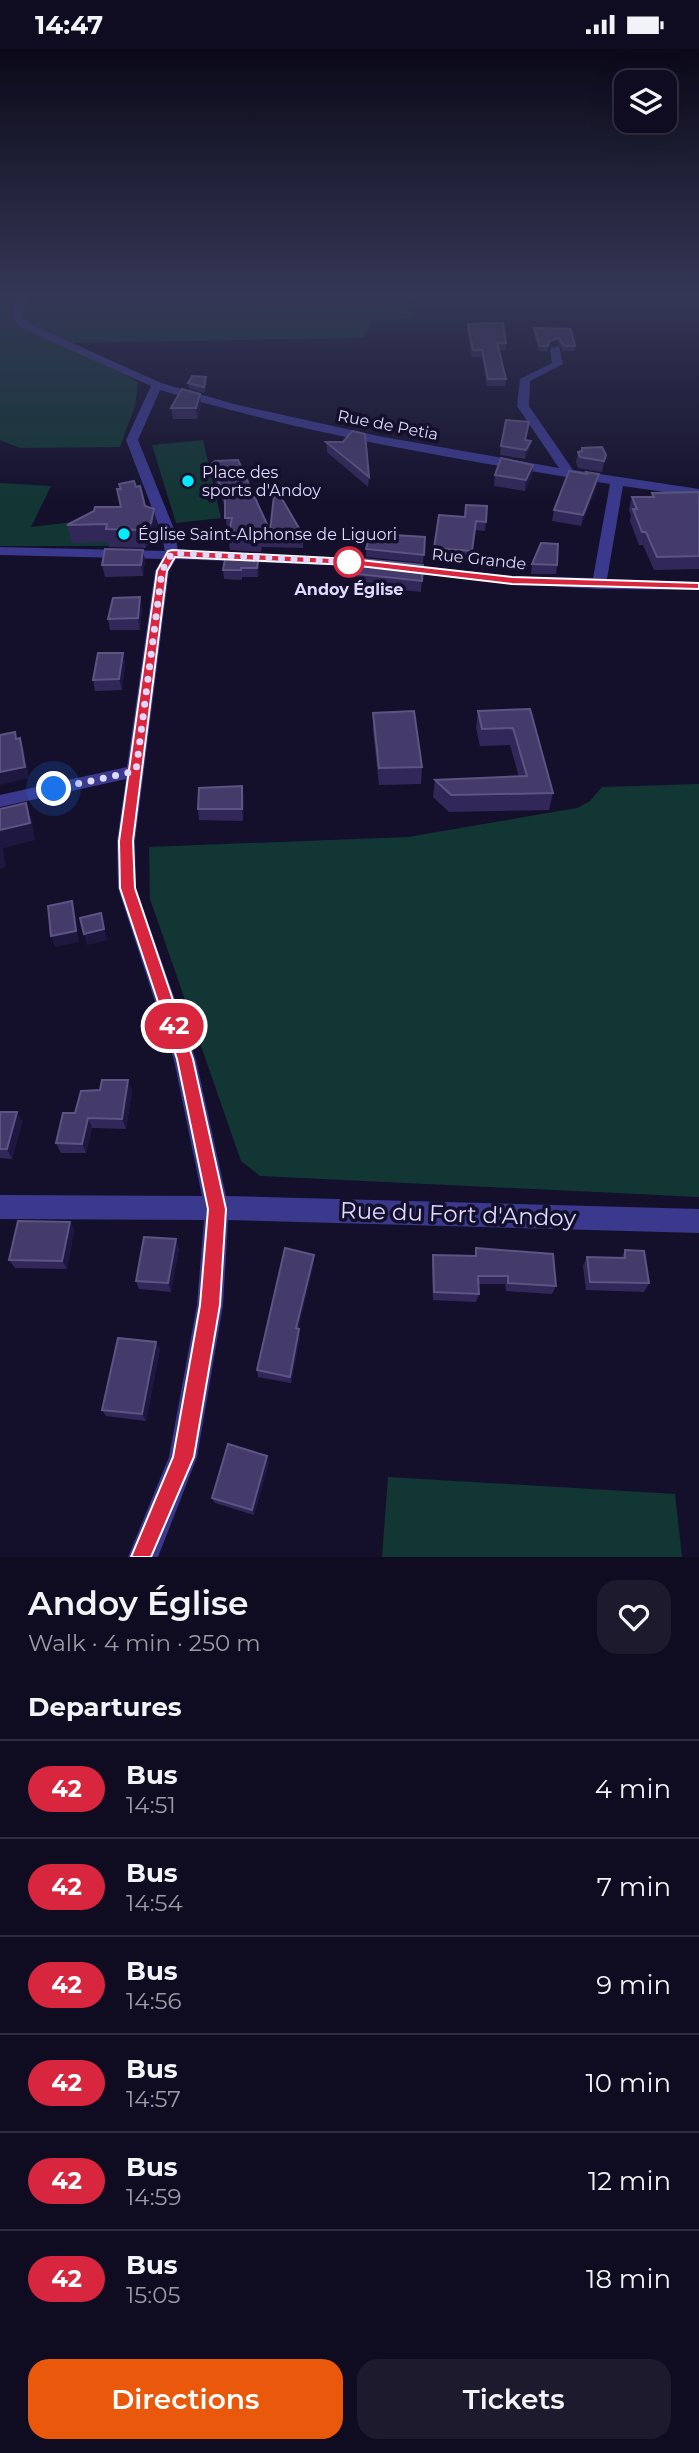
<!DOCTYPE html>
<meta charset="utf-8">
<style>
:root{--surface:#0f0c21;--page:#1d1a2e;--text:#f1f3f6;--muted:#9b9ba5;--line:#2f2c3f;--accent:#ea580c}
body{margin:0;font-family:Montserrat,sans-serif;background:var(--page);color:var(--text);height:100vh;display:flex;flex-direction:column;font-size:26px;white-space:nowrap}
*{box-sizing:border-box;margin:0}
p{font-size:23px;color:var(--muted)}
.icon{flex:none;width:38px;height:38px;fill:none;stroke:currentColor;stroke-width:2;stroke-linecap:round;stroke-linejoin:round}
.map{position:relative;height:1508px;overflow:hidden}
.details{display:flex;flex-direction:column;background:var(--surface);flex:1}
.details>*{flex:none}
.badge{padding:0 14px;border-radius:23px;font-size:24px;line-height:46px}
.buttons{position:absolute;left:614px;top:21px;display:grid;gap:14px}
.buttons a{display:grid;place-items:center;width:63px;height:63px;border-radius:14px;background:var(--surface);box-shadow:0 7px 28px #0002,0 0 0 2px var(--line);font-size:35px}
.you{position:absolute;width:35px;height:35px;margin:-18px;border:5px solid #fff;border-radius:50%;background:#1a73e8;box-shadow:0 0 0 10px #1a73e833}
.map>.badge{position:absolute;translate:-50% -50%;box-shadow:0 0 0 4px #fff}
h2{padding:0 28px;font-size:26px;line-height:63px}
.round{display:grid;place-items:center;flex:none;width:74px;height:74px;border-radius:21px;background:var(--page)}
.headline{display:flex;align-items:center;justify-content:space-between;height:119px;padding:0 28px}
h1{font-size:33px;font-weight:600;line-height:52px}
.cta{display:flex;gap:14px;margin-top:auto;padding:14px 28px}
.cta a{flex:1;height:80px;border-radius:21px;background:var(--accent);color:#fff;font-size:28px;font-weight:600;line-height:80px;text-align:center}
.cta a+a{background:var(--page);color:var(--text)}
ul{padding:0;list-style:none}
li{display:flex;align-items:center;gap:21px;height:98px;padding:0 28px;border-top:2px solid var(--line)}
li div{flex:1}
li b{display:block;font-size:26px}
li em{font-style:normal}
li .badge{min-width:77px;font-weight:700;text-align:center}
.status{display:flex;justify-content:space-between;align-items:center;height:49px;padding:0 35px;background:var(--surface);direction:ltr}
.status svg{height:19px;fill:currentColor}
.map>svg:first-child{display:block}
.green{fill:#123634}
.lines{fill:none;stroke-linecap:round;stroke-linejoin:round}
.minor{fill:#3a398d;fill-rule:evenodd}
.wall{fill:#312859}
.shaded-wall{fill:#1e1740}
.building{fill:#443b6b;stroke:#5c5482;stroke-width:2}
.line{fill:#d7263d;stroke:#fff;stroke-width:2}
.walk{stroke:#dedaff;stroke-width:7;stroke-dasharray:0 12.6}
.poi-dot{fill:#06eaff;stroke:#14102c;stroke-width:2.5}
.stop-dot{fill:#fff;stroke:#d7263d;stroke-width:3.5}
.labels{text-anchor:middle;dominant-baseline:central;stroke-width:7;stroke-linejoin:round;paint-order:stroke}
.far-street-label{font-size:16px;fill:#dedaff;stroke:#14102c}
.far-poi-label{font-size:16px;fill:#dedaff;stroke:#14102c;text-anchor:start}
.far-stop-label{font-size:16px;font-weight:bold;fill:#dedaff;stroke:#14102c}
.near-street-label{font-size:23px;fill:#dedaff;stroke:#14102c}
</style>
<div class="status"><b>14:47</b><svg viewBox="0 0 49 12"><path d="M0 12V9h3v3zM5 12V6h3v6zM10 12V3h3v9zM15 12V0h3v12zM26 1h20v11H26zM47 4h2v5h-2z"/></svg></div>
<div class="map">
<svg width="699" height="1508" viewBox="0 0 699 1508">
<rect width="100%" height="100%" fill="#14102c"/>
<g class="green">
<polygon points="0,244 19,244 11,270 21,278 17,270 23,244 413,244 415,270 372,272 363,289 70,294 138,333 135,357 120,398 20,399 0,391"/>
<polygon points="203,391 221,469 176,474 152,396"/>
<polygon points="0,434 51,437 31,478 151,464 95,493 148,493 148,497 0,497"/>
<polygon points="699,735 699,1148 260,1127 241,1112 150,850 149,798 408,788 577,759 590,752 602,738"/>
<polygon points="388,1428 675,1445 682,1508 382,1508"/>
</g>
<g class="lines">
<path class="minor" d="M18,244H28L22,269L30,275L161,334L234,355L378,387L559,419L517,357L520,330L552,314L550,299L559,297L563,315L530,332L529,357L573,421L699,440V448L623,437L607,530L699,533V541L599,540L511,535L351,517L176,510L169,522L135,792L136,839L196,1011L226,1147L699,1160V1184L228,1171L223,1256L197,1408L158,1508H128L169,1408L197,1256L204,1171L0,1170V1146L202,1147L174,1011L118,839L117,792L126,730L0,758V746L127,718L155,522L162,510L0,506V498L165,502L160,480L126,391L151,337L22,279L12,270ZM160,341C307,386 460,411 610,435L593,529L511,527L351,509L178,502L174,480L138,391Z"/>
</g>
<g class="wall">
<polygon points="468,275 506,294 506,301 499,301 506,330 505,337 487,337 482,308 472,308 467,282"/>
<polygon points="534,279 575,297 575,302 563,302 558,294 548,297 548,302 539,302 534,284"/>
<polygon points="207,333 204,344 189,339 188,334"/>
<polygon points="201,356 197,370 173,370 171,359"/>
<polygon points="531,392 529,401 525,410 500,406 501,397"/>
<polygon points="326,393 369,428 368,438 327,403"/>
<polygon points="582,399 606,406 602,423 578,419 576,413 578,403 581,403"/>
<polygon points="211,415 270,482 303,486 303,499 262,498 261,503 230,501 228,489 230,482 227,482 225,458 213,427"/>
<polygon points="533,416 532,427 525,442 494,437 495,426"/>
<polygon points="586,423 599,425 597,436 581,477 552,472 554,461 586,425"/>
<polygon points="136,438 145,457 154,460 157,478 154,492 147,492 146,499 109,498 108,493 72,494 67,476 121,458"/>
<polygon points="699,443 699,520 654,521 643,496 639,496 630,472 631,466 629,461 632,448 651,448 652,444"/>
<polygon points="487,457 485,482 475,481 471,512 433,509 434,499 465,468"/>
<polygon points="425,488 423,514 366,508 366,500"/>
<polygon points="143,501 145,512 143,527 105,528 102,516"/>
<polygon points="532,515 557,516 556,525 531,525"/>
<polygon points="259,516 258,528 242,528 242,531 224,530 223,521"/>
<polygon points="423,516 421,543 357,536 357,525"/>
<polygon points="142,559 140,581 110,581 108,570"/>
<polygon points="123,604 125,615 122,641 95,642 93,631"/>
<polygon points="530,660 553,744 549,761 449,763 433,748 435,731 519,728 510,696 480,697 476,679 478,662"/>
<polygon points="373,664 422,718 421,735 379,736 373,681"/>
<polygon points="242,737 244,749 243,772 199,771 198,760"/>
<polygon points="132,1041 126,1080 92,1079 86,1104 61,1104 56,1094 75,1064"/>
<polygon points="0,1063 17,1063 22,1073 12,1110 0,1109"/>
<polygon points="70,1173 74,1181 67,1220 15,1219 9,1211"/>
<polygon points="179,1199 171,1243 139,1240 136,1232"/>
<polygon points="476,1199 556,1237 552,1245 506,1242 505,1235 479,1235 479,1245 476,1253 433,1251 432,1214 433,1206 475,1207"/>
<polygon points="625,1201 649,1234 644,1243 586,1241 583,1217 587,1208 621,1209"/>
<polygon points="314,1214 298,1280 300,1288 291,1334 258,1328 257,1321"/>
<polygon points="160,1300 146,1372 106,1367 102,1361"/>
<polygon points="269,1413 254,1466 215,1454 212,1449"/>
</g>
<g class="shaded-wall">
<polygon points="559,289 558,294 548,298 549,292"/>
<polygon points="200,345 201,356 197,370 196,359"/>
<polygon points="531,392 529,401 525,410 526,401"/>
<polygon points="533,416 532,427 525,442 526,431"/>
<polygon points="599,425 597,436 581,477 583,466"/>
<polygon points="154,460 157,478 154,492 151,474"/>
<polygon points="144,474 147,492 146,499 143,481"/>
<polygon points="143,501 145,512 143,527 141,516"/>
<polygon points="259,507 259,516 258,528 257,519"/>
<polygon points="140,548 142,559 140,581 138,569"/>
<polygon points="123,604 125,615 122,641 119,630"/>
<polygon points="20,689 24,701 29,729 0,736 0,723"/>
<polygon points="242,737 244,749 243,772 242,760"/>
<polygon points="26,754 32,771 35,791 3,799 6,818 0,820 0,781"/>
<polygon points="72,852 75,863 79,893 55,898 51,887"/>
<polygon points="101,864 107,891 87,896 84,885"/>
<polygon points="128,1031 132,1041 126,1080 122,1070"/>
<polygon points="17,1063 22,1073 12,1110 7,1100"/>
<polygon points="88,1069 92,1079 86,1104 82,1095"/>
<polygon points="70,1173 74,1181 67,1220 62,1212"/>
<polygon points="176,1190 179,1199 171,1243 168,1234"/>
<polygon points="314,1206 314,1214 297,1287 296,1279"/>
<polygon points="299,1280 300,1288 291,1334 290,1328"/>
<polygon points="156,1293 160,1300 146,1372 142,1365"/>
<polygon points="267,1407 269,1413 254,1466 252,1461"/>
</g>
<g class="building">
<polygon points="503,274 506,294 497,294 506,330 488,330 482,301 473,301 468,275"/>
<polygon points="534,279 571,280 575,297 564,297 559,289 549,292 548,297 540,297"/>
<polygon points="192,327 206,328 204,338 188,334"/>
<polygon points="182,340 200,345 196,359 171,359"/>
<polygon points="506,371 529,373 525,391 531,392 526,401 501,397"/>
<polygon points="352,382 365,385 369,428 326,393 343,393"/>
<polygon points="602,398 606,406 604,412 580,408 578,403 582,402 582,399"/>
<polygon points="501,409 533,416 526,431 495,426"/>
<polygon points="238,411 270,482 275,438 303,486 261,486 260,490 228,489 232,469 225,469 225,448 211,415 215,412"/>
<polygon points="569,422 587,425 586,423 599,425 583,466 554,461"/>
<polygon points="134,432 136,438 140,437 145,457 154,460 151,474 144,474 143,481 106,480 107,475 67,476 94,462 95,458 121,458 117,440 121,440 119,435"/>
<polygon points="699,443 699,507 657,508 646,483 642,483 633,460 637,460 632,448 654,448 652,444"/>
<polygon points="466,456 487,457 486,473 476,472 472,502 434,499 439,466 465,468"/>
<polygon points="394,486 425,488 424,506 366,500 369,489 394,491"/>
<polygon points="541,494 558,495 557,516 532,515"/>
<polygon points="105,500 143,501 141,516 102,516"/>
<polygon points="226,505 259,507 257,519 241,519 241,521 223,521"/>
<polygon points="362,510 423,516 422,532 357,525"/>
<polygon points="140,548 138,569 108,570 113,549"/>
<polygon points="98,604 123,604 119,630 93,631"/>
<polygon points="530,660 553,744 451,746 435,731 527,727 513,679 482,680 478,662"/>
<polygon points="414,662 422,718 379,719 373,664"/>
<polygon points="15,683 16,690 20,689 25,718 0,723 0,686"/>
<polygon points="242,737 242,760 198,760 199,739"/>
<polygon points="26,754 30,774 0,781 0,760"/>
<polygon points="72,852 76,882 51,887 48,857"/>
<polygon points="101,864 104,880 84,885 80,869"/>
<polygon points="102,1031 128,1031 122,1070 88,1069 82,1095 56,1094 63,1064 75,1064 81,1042 100,1041"/>
<polygon points="0,1063 17,1063 7,1100 0,1100"/>
<polygon points="18,1172 70,1173 62,1212 9,1211"/>
<polygon points="144,1188 176,1190 168,1234 136,1232"/>
<polygon points="285,1199 314,1206 296,1279 299,1280 290,1328 257,1321"/>
<polygon points="476,1199 553,1205 556,1237 508,1234 508,1227 478,1227 479,1245 434,1243 433,1206 476,1207"/>
<polygon points="625,1201 644,1202 649,1234 590,1233 587,1208 625,1209"/>
<polygon points="118,1289 156,1293 142,1365 102,1361"/>
<polygon points="228,1395 267,1407 252,1461 212,1449"/>
</g>
<linearGradient id="sky" x2="0" y2="1"><stop stop-color="#0b0918"/><stop offset="0.54" stop-color="#343756"/><stop offset="1" stop-color="#343756" stop-opacity="0"/></linearGradient>
<rect width="699" height="455" fill="url(#sky)"/>
<polygon class="line" points="172,501 351,510 512,528 699,534 699,540 512,535 351,516 175,508 167,522 133,792 135,839 193,1010 226,1160 220,1256 194,1408 151,1508 131,1508 173,1408 200,1256 208,1160 177,1010 120,839 119,792 157,522 168,502"/>
<g class="lines">
<polyline class="walk" points="54,740 136,722 162,522 172,504 351,513 349,513"/>
</g>
<g class="poi-dot">
<circle cx="188" cy="432" r="7"/>
<circle cx="124" cy="485" r="7"/>
</g>
<circle class="stop-dot" cx="349" cy="513" r="14"/>
<g class="labels">
<g class="far-street-label">
<text transform="translate(388 376) rotate(11)">Rue de Petia</text>
<text transform="translate(479 510) rotate(6)">Rue Grande</text>
</g>
<g class="far-poi-label">
<text x="202" y="423">Place des<tspan x="202" dy="18">sports d'Andoy</tspan></text>
<text x="138" y="485">Église Saint-Alphonse de Liguori</text>
</g>
<g class="far-stop-label">
<text x="349" y="540">Andoy Église</text>
</g>
<g class="near-street-label">
<text transform="translate(458 1165) rotate(2)">Rue du Fort d'Andoy</text>
</g>
</g>
</svg>
<div class="buttons">
<a><svg class="icon" aria-label="layers" viewBox="0 0 24 24"><path d="M12 4l9 5-9 5-9-5zM3 14l9 5 9-5"/></svg></a>
</div>
<div class="you" style="left:54px;top:740px"></div>
<b class="badge" style="left:174px;top:977px;background:#d7263d;color:#fff">42</b>
</div>
<section class="details">
<div class="headline"><div><h1>Andoy Église</h1><p>Walk · 4 min · 250 m</p></div><a class="round"><svg class="icon" aria-label="heart" viewBox="0 0 24 24"><path d="M12 20l-8-8c-3-5 5-10 8-4 3-6 11-1 8 4z"/></svg></a></div>
<h2>Departures</h2>
<ul>
<li><span class="badge" style="background:#d7263d;color:#fff">42</span><div><b>Bus</b><p>14:51</p></div><em>4 min</em></li>
<li><span class="badge" style="background:#d7263d;color:#fff">42</span><div><b>Bus</b><p>14:54</p></div><em>7 min</em></li>
<li><span class="badge" style="background:#d7263d;color:#fff">42</span><div><b>Bus</b><p>14:56</p></div><em>9 min</em></li>
<li><span class="badge" style="background:#d7263d;color:#fff">42</span><div><b>Bus</b><p>14:57</p></div><em>10 min</em></li>
<li><span class="badge" style="background:#d7263d;color:#fff">42</span><div><b>Bus</b><p>14:59</p></div><em>12 min</em></li>
<li><span class="badge" style="background:#d7263d;color:#fff">42</span><div><b>Bus</b><p>15:05</p></div><em>18 min</em></li>
</ul>
<div class="cta"><a>Directions</a><a>Tickets</a></div>
</section>
